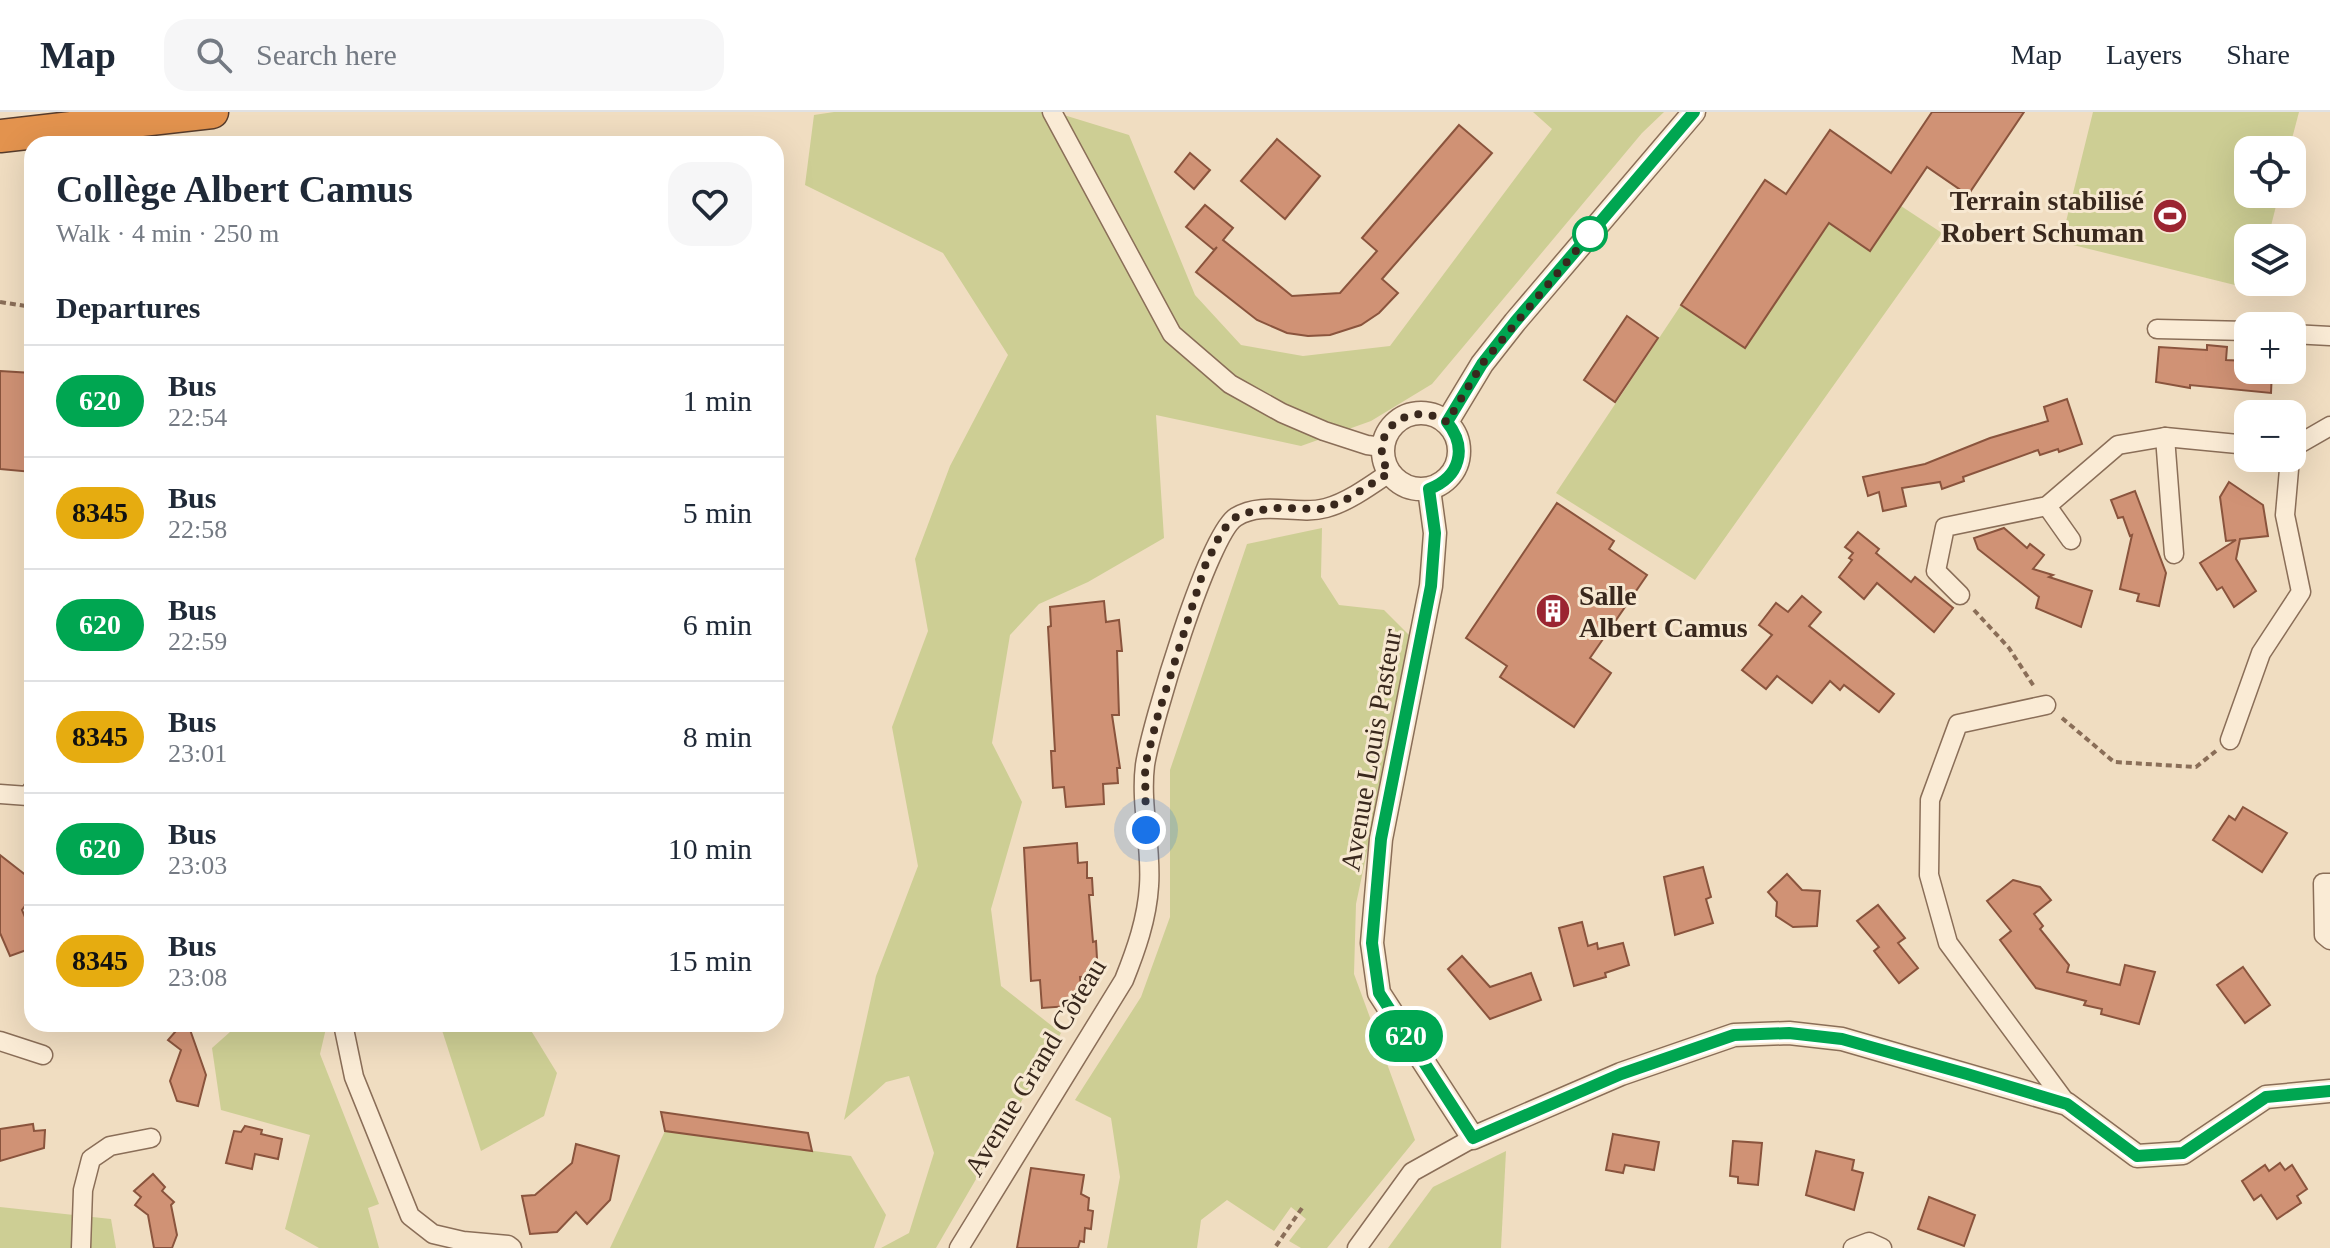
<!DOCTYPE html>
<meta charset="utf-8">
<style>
:root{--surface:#fff;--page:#f6f6f7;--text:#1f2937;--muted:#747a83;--line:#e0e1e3}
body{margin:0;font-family:"Times New Roman",serif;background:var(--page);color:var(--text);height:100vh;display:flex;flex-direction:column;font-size:30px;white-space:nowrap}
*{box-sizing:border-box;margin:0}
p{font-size:26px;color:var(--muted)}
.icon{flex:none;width:44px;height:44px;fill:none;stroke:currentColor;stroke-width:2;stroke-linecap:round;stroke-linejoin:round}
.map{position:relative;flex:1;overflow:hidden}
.side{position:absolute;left:24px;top:24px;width:760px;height:896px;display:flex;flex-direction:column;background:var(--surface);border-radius:24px;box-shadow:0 8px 32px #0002}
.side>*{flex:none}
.badge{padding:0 16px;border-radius:26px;font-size:28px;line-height:52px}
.controls{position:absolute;left:2234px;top:24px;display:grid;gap:16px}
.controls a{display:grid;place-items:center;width:72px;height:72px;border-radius:16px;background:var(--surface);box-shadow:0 8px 32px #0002;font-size:40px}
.you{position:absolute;width:40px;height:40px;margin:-20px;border:6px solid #fff;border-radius:50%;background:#1a73e8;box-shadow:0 0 0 12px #1a73e833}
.map>.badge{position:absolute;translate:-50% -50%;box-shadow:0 0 0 4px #fff}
h2{padding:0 32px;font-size:30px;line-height:72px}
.round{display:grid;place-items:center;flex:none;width:84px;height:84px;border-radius:24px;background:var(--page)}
.overview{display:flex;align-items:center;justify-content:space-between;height:136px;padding:0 32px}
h1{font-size:38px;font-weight:700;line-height:60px}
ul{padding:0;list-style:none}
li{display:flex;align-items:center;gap:24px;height:112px;padding:0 32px;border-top:2px solid var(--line)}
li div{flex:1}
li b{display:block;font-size:30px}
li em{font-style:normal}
li .badge{min-width:88px;font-weight:700;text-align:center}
header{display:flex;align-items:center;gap:48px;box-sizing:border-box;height:112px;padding:0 40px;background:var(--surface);border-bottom:2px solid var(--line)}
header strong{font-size:38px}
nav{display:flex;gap:44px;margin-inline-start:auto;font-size:28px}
.search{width:560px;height:72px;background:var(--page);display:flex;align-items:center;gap:20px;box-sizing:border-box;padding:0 28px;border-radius:24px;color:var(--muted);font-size:30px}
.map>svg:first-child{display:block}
.green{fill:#cdce94}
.building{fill:#d09275;stroke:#8a543d;stroke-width:2}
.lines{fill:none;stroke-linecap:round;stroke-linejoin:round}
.minor-casing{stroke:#8a6e58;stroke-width:21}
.tertiary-casing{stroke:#8a6e58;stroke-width:25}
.motorway-casing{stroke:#573c2c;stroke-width:35}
.path{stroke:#8a6e58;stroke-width:4;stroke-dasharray:6 4;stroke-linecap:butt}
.minor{stroke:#faebd5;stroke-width:18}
.tertiary{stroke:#faebd5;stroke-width:22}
.motorway{stroke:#e3934e;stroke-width:32}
.line-casing{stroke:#fff;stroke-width:18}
.line{stroke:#00a651;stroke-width:12}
.walk{stroke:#39281d;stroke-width:8;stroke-dasharray:0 14.4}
.stop-dot{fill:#fff;stroke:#00a651;stroke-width:4}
.labels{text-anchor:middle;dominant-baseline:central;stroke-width:6;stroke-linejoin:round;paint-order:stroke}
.poi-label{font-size:28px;font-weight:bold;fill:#39281d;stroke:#f7e8d1;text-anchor:end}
.street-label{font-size:28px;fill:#39281d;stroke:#f7e8d1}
</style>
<header>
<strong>Map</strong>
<div class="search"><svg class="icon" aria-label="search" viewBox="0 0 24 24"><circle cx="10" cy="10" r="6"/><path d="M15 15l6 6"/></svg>Search here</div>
<nav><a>Map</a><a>Layers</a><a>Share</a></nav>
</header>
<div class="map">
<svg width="2330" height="1136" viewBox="0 0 2330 1136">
<rect width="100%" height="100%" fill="#f0ddc1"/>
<g class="green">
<polygon points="834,0 1054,0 1129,23 1195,183 1241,233 1303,244 1390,234 1552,17 1533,0 1664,0 1642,21 1432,272 1371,309 1301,334 1156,303 1164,426 1088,470 1039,492 1010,523 992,631 1022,690 991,797 1001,874 1061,921 936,1136 881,1136 909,1121 934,1041 909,964 886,970 844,1008 876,864 918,754 892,615 928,519 915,447 950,354 1008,243 943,141 805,73 814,3"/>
<polygon points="2093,0 2299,0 2289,38 2248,38 2248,82 2279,82 2268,126 2248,126 2248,170 2257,170 2255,178 2061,130"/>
<polygon points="1901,94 1942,121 1695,468 1556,381 1681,193 1745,236 1829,111 1870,138"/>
<polygon points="1322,416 1321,465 1339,493 1384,498 1412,526 1356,792 1354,862 1415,1028 1327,1136 1301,1136 1289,1129 1306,1107 1291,1095 1274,1119 1227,1088 1201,1108 1197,1136 1107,1136 1120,1065 1111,1006 1075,988 1141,885 1170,805 1170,658 1247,432"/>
<polygon points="239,912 327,912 320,942 379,1092 368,1096 379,1136 319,1136 285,1117 310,1023 221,998 212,936"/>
<polygon points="440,912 527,912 557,961 544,1004 481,1039"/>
<polygon points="665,1019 851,1044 886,1103 874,1136 610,1136"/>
<polygon points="1506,1039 1501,1136 1388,1136 1433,1075"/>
<polygon points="0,1095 111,1107 116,1136 0,1136"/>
</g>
<g class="building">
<polygon points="1932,0 2024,0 1968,83 1927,55 1870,139 1829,111 1745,236 1681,193 1765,68 1786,82 1830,18 1891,61"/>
<polygon points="1459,13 1492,41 1382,167 1398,181 1379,201 1361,213 1330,223 1308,224 1287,221 1257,208 1196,160 1217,135 1214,138 1186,115 1205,93 1233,116 1223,128 1292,184 1340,181 1377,139 1362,126"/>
<polygon points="1277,27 1320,64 1285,107 1241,69"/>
<polygon points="1190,41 1210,58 1194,77 1175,60"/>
<polygon points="1627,204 1658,226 1615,290 1584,268"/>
<polygon points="2207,233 2227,235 2226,248 2248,249 2248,258 2272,258 2271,281 2190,273 2190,276 2156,270 2159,235 2207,238"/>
<polygon points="0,259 32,261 32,360 0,357"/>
<polygon points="2067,287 2082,332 2059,340 2058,337 2040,343 2038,338 1963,365 1964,369 1942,377 1940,370 1902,376 1906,394 1883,399 1879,380 1868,384 1863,365 1925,352 1990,326 2048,309 2044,295"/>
<polygon points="2229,370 2263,393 2268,424 2240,427 2236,447 2256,479 2234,495 2222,475 2217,478 2200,451 2236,428 2226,429 2220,385"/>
<polygon points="2135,379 2166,461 2159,494 2137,489 2139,482 2120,477 2132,423 2130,424 2123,405 2118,406 2111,388"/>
<polygon points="1557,391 1614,429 1609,437 1647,463 1590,546 1611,561 1574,615 1500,565 1507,554 1466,526"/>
<polygon points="2004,416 2027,436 2030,432 2044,443 2033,457 2053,463 2049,465 2092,479 2081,515 2036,496 2039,485 1978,437 1974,426"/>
<polygon points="1858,420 1879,437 1876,441 1911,470 1915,465 1953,496 1934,520 1877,471 1864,487 1839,465 1852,448 1849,446 1853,441 1845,435"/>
<polygon points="1802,484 1821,500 1809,514 1894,582 1879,600 1844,573 1840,578 1830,569 1812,591 1777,564 1766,577 1742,558 1772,523 1759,513 1776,491 1788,500"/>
<polygon points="1104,489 1106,510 1119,508 1122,539 1117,539 1119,603 1112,603 1120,656 1117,656 1118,671 1103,672 1104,692 1066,695 1064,675 1053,676 1051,639 1055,639 1048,515 1051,514 1050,495"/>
<polygon points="2243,695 2287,721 2262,760 2213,728 2229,704 2235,708"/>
<polygon points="1077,731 1078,751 1087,750 1087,766 1092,766 1093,783 1089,783 1093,830 1096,829 1098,864 1080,865 1082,893 1042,896 1040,868 1031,869 1024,736"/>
<polygon points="0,743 32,768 32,785 22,798 32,822 32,836 10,844 0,821"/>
<polygon points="1703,755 1711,785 1706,787 1713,811 1675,823 1664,765"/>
<polygon points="1787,762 1802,778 1820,779 1817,814 1793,815 1776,804 1777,790 1768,780"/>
<polygon points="2013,768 2040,775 2051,788 2034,802 2043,814 2040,817 2069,853 2067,860 2120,873 2125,853 2155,860 2139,912 2101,902 2102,897 2084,893 2086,889 2036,876 2000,828 2011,819 1987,789"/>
<polygon points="1878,793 1905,826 1898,831 1918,856 1899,871 1874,839 1879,835 1857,809"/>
<polygon points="1582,810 1588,834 1597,831 1598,837 1623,831 1629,853 1605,861 1606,865 1574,874 1559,816"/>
<polygon points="1462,844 1490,875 1531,861 1541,888 1490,907 1448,857"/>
<polygon points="2243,855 2270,893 2245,911 2217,873"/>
<polygon points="182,912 188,912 206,963 198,994 177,989 170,969 181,938 168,928"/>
<polygon points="661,1000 808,1021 812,1039 665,1019"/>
<polygon points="33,1012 34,1019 45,1018 44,1036 0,1049 0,1017"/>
<polygon points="245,1014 262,1018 261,1022 282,1027 278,1047 255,1042 252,1057 226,1051 234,1019 241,1020"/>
<polygon points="1613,1022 1659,1030 1654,1058 1625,1053 1623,1061 1606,1058"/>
<polygon points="1733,1029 1762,1031 1758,1073 1738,1071 1738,1065 1730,1064"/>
<polygon points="576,1032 619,1044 610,1088 587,1112 576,1100 557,1120 530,1122 522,1084 535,1083 572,1051"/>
<polygon points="1816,1039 1854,1048 1852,1058 1863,1061 1854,1098 1806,1083"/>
<polygon points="2280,1051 2285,1058 2292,1053 2307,1077 2297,1084 2301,1091 2277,1107 2261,1083 2254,1088 2242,1069 2265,1053 2269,1059"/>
<polygon points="1031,1056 1084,1063 1081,1082 1089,1086 1088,1098 1093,1099 1091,1117 1085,1116 1084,1130 1080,1129 1078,1136 1017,1136"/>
<polygon points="153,1062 165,1075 162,1079 174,1090 171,1093 177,1123 172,1136 154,1136 148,1103 135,1093 141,1085 134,1079"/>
<polygon points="1929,1085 1975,1103 1964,1134 1918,1117"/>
</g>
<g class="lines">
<g class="minor-casing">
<g id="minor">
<polyline points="1052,0 1172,222 1230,272 1282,301 1324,319 1367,333 1382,335"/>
<polyline points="2157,217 2248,219"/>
<polyline points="2292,222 2330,224"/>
<polyline points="2165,325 2174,442"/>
<polyline points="2292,336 2330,314"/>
<polyline points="2047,394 2071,428"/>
<polyline points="1960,483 1936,459 1945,415 2047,394 2118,333 2165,325 2248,333"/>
<polyline points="2046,593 1958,612 1930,688 1929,763 1948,831 2067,992"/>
<polyline points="2230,628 2261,541 2301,480 2285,403 2290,346"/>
<polyline points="0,682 28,684 32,678"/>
<polyline points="2330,771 2323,771 2324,823 2330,828"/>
<polyline points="343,912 354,965 410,1104 433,1122 463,1129 508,1133 512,1136"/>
<polyline points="0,929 43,943"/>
<polyline points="81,1136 83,1078 91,1047 110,1034 151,1026"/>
<path d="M959,1136L1124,868C1136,838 1147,807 1149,774C1152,735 1140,693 1145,653C1151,614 1208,422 1236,405C1264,388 1297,404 1326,396C1348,390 1370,374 1389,361"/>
<polyline points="1357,1136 1412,1060 1473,1026"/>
<polyline points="1853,1136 1869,1130 1882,1136"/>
</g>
</g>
<g class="tertiary-casing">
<g id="tertiary">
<circle cx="1421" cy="339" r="38"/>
<polyline points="1447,310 1482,252 1515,210 1694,0"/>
<polyline points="1429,377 1435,421 1431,474 1381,727 1372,831 1379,881 1473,1026 1621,962 1734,923 1789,921 1842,927 2067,992 2137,1044 2183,1041 2266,985 2330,979"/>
</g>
</g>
<g class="motorway-casing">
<polyline id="motorway" points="0,24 212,0"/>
</g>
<g class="path">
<polyline points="0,190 32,195"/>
<polyline points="1974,498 2009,536 2035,576"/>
<polyline points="2062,606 2114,650 2196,655 2216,639"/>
<polyline points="1276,1134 1302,1096"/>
</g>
<use href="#minor" class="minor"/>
<use href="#tertiary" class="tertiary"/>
<use href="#motorway" class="motorway"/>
</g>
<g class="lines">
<g class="line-casing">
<path id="line" d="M1694,0L1515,210L1482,252L1447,310C1468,336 1460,365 1429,377L1435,421L1431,474L1381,727L1372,831L1379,881L1473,1026L1621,962L1734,923L1789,921L1842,927L1967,962L2067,992L2137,1044L2183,1041L2266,985L2330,979"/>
</g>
<use href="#line" class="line"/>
<path class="walk" d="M1146,718L1145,654L1158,603L1205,454L1222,419L1236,405L1253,399L1276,396L1324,397L1347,387L1389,361C1364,321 1409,286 1447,310L1482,252L1590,122"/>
</g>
<defs>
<g id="stadium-disc" transform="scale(1.8)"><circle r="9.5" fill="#9b2531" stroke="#f7e8d1"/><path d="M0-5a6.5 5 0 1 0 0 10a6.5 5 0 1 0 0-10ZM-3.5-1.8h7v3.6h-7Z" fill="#fff"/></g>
<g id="building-disc" transform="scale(1.8)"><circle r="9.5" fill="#9b2531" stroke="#f7e8d1"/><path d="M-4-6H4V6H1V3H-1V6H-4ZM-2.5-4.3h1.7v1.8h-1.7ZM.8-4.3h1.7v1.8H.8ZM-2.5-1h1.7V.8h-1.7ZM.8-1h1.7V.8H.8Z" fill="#fff"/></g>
</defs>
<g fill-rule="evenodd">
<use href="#stadium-disc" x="2170" y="104"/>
<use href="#building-disc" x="1553" y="499"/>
</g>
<circle class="stop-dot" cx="1590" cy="122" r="16"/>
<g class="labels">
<g class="poi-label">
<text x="2144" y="88">Terrain stabilisé<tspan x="2144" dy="32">Robert Schuman</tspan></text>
<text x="1579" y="483" text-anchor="start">Salle<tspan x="1579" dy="32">Albert Camus</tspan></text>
</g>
<g class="street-label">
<text transform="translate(1371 638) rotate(-80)">Avenue Louis Pasteur</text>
<text transform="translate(1035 955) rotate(-59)">Avenue Grand Côteau</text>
</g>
</g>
</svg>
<div class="controls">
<a><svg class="icon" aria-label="locate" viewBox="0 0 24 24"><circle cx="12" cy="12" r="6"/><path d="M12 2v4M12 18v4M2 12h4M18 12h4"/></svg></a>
<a><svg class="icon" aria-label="layers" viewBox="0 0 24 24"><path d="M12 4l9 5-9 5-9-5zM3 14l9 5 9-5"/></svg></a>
<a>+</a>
<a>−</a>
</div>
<div class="you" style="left:1146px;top:718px"></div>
<b class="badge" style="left:1406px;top:924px;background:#00a651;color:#fff">620</b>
<section class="side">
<div class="overview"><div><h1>Collège Albert Camus</h1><p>Walk · 4 min · 250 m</p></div><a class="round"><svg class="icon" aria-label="heart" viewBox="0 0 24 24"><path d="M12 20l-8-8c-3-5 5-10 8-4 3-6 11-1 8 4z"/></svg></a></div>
<h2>Departures</h2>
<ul>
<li><span class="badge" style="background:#00a651;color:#fff">620</span><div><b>Bus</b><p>22:54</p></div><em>1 min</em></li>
<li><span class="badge" style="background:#e6ac10;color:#111">8345</span><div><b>Bus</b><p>22:58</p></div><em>5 min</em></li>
<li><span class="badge" style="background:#00a651;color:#fff">620</span><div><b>Bus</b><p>22:59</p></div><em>6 min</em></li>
<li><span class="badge" style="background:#e6ac10;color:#111">8345</span><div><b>Bus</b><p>23:01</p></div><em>8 min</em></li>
<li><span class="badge" style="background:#00a651;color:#fff">620</span><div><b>Bus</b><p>23:03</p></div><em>10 min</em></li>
<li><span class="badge" style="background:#e6ac10;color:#111">8345</span><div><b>Bus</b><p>23:08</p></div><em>15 min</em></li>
</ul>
</section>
</div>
